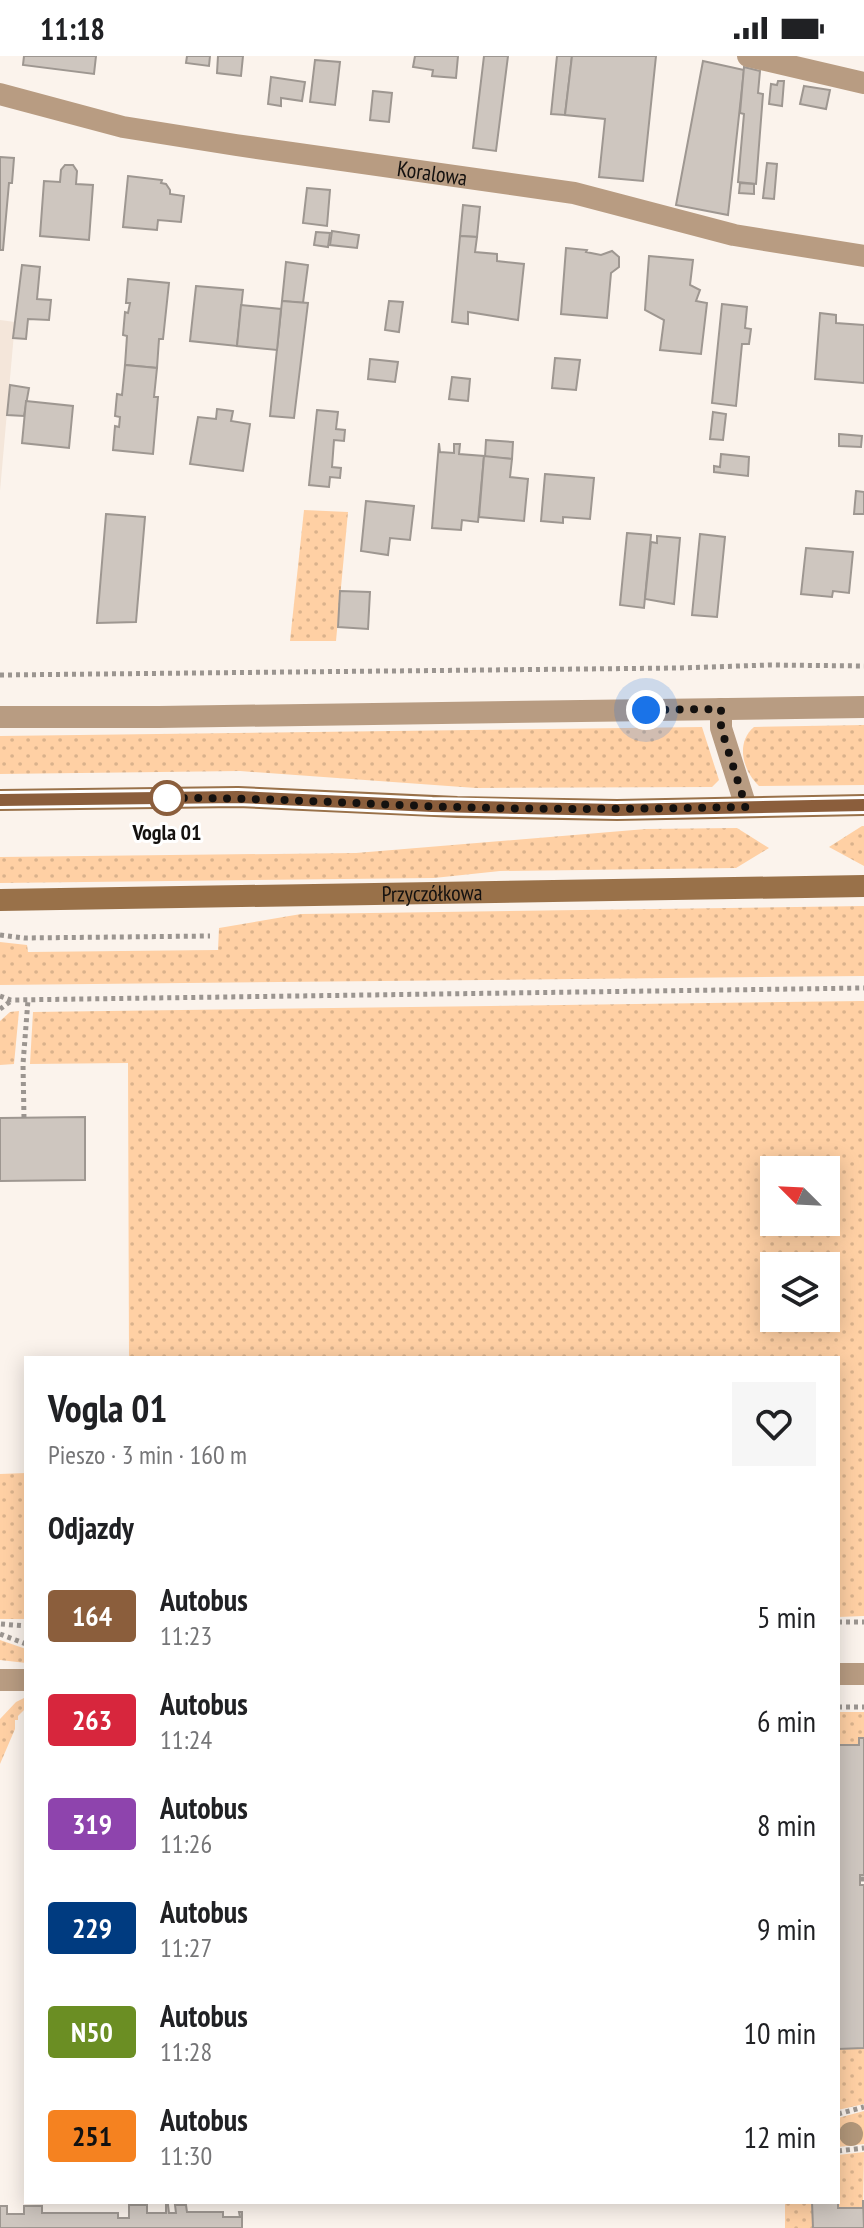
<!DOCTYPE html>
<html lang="pl">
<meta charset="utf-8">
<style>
:root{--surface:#fff;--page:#f6f6f6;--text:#202124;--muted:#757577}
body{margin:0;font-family:"PT Sans Narrow",sans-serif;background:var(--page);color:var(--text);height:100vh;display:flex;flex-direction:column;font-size:30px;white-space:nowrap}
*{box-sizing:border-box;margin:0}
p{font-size:26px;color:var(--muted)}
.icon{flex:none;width:44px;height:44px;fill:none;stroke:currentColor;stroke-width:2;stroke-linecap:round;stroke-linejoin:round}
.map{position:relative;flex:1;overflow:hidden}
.side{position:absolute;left:24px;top:1300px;width:816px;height:848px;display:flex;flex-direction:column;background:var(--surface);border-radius:0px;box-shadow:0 4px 20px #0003}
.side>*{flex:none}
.badge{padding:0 16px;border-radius:6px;font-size:28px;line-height:52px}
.needle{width:52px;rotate:294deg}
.buttons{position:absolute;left:760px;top:1100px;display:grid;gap:16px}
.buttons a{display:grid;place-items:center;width:80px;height:80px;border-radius:0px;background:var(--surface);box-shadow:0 4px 20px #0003;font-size:40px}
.you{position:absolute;width:40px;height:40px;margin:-20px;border:6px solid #fff;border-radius:50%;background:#1a73e8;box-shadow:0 0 0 12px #1a73e833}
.map>.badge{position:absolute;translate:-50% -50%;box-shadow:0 0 0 4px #fff}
h2{padding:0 24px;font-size:30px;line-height:72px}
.round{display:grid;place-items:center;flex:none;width:84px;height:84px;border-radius:0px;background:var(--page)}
.summary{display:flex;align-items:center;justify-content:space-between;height:136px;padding:0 24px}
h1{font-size:38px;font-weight:800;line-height:60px}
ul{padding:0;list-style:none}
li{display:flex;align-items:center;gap:24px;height:104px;padding:0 24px}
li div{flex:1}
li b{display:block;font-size:30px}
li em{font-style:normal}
li .badge{min-width:88px;font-weight:700;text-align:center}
.status{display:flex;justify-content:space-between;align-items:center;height:56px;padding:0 40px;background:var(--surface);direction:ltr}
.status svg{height:22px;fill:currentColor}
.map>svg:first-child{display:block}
.built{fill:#f4e6da}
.grass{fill:url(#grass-dots);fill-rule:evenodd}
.building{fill:#cec6bf;stroke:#9e9791;stroke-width:2}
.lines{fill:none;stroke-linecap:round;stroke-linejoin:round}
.path{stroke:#9b9590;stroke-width:5;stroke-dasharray:4 4;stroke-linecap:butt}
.minor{stroke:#b89c82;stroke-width:22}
.secondary{stroke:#997149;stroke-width:22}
.tree{fill:#b2977a}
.line-casing{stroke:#fff;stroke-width:18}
.line{stroke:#8b5e3c;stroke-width:12}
.walk{stroke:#14110f;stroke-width:8;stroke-dasharray:0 14.4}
.stop-dot{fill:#fff;stroke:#8b5e3c;stroke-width:4}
.labels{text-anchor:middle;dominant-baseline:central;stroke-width:6;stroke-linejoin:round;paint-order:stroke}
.street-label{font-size:22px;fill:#14110f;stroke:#fff}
.stop-label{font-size:22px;font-weight:bold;fill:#14110f;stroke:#fff}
</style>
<div class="status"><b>11:18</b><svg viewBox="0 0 49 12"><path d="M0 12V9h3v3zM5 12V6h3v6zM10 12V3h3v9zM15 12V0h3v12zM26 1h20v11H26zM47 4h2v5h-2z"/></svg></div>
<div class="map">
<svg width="864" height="2172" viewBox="0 0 864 2172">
<defs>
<pattern id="grass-dots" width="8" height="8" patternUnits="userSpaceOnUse" patternTransform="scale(2)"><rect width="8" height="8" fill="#ffd0a4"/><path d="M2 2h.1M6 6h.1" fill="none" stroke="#dab28c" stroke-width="1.8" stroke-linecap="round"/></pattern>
</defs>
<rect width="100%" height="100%" fill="#fbf3ec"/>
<polygon class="built" points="0,264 15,266 0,435"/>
<g class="grass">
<polygon points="304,454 348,456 336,585 290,585"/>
<path d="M864,669V729L759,730C743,715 735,687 754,671Z"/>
<polygon points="702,671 719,724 712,731 476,732 240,715 0,718 0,680"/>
<polygon points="862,770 864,770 864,810 829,791"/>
<polygon points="737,772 769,792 736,812 500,815 434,822 0,827 0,801 356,797 646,773"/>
<polygon points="864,850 864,920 0,929 0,886 27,889 28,896 218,894 219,872 301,858"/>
<path d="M864,945V1560L838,1561V1302H129L128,1007L30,1008L33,956ZM774,1114H826V1166H774ZM774,1210H826V1262H774Z"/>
<polygon points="19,955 14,1008 0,1009 0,965 10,956"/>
<polygon points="26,1417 26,1563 0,1563 0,1418"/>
<polygon points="0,1584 26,1593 26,1607 0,1604"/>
<polygon points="26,1641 26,1652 18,1660 18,1664 15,1664 15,1673 0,1708 0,1663 16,1646"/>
<polygon points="838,1656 864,1656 864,1682 859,1682 859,1689 838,1689"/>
<polygon points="864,1992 864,2048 838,2054 838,1993"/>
<polygon points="864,2055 864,2088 838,2091 838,2062"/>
<polygon points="864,2096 863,2152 838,2152 838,2099"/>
<polygon points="785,2146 812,2146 813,2172 785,2172"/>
</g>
<g class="building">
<polygon points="24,0 96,0 94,18 23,9"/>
<polygon points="187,0 210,0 209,10 186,7"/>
<polygon points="218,0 243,0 241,20 217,17"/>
<polygon points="415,0 458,0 456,22 432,20 433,14 413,11"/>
<polygon points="484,0 508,0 496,95 473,92"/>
<polygon points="557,0 572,0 565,59 551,58"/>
<polygon points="572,0 656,0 643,125 599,121 605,63 565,59"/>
<polygon points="315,4 340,6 335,49 310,46"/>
<polygon points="703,5 744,14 728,159 676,149"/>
<polygon points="744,11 760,15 758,37 763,38 756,128 738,126 744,58 740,57"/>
<polygon points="271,21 305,26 302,45 281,42 281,50 268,48"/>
<polygon points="778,25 784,25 782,50 769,48 771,28 777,29"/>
<polygon points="804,30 830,34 826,53 800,48"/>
<polygon points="373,35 392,37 389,66 370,64"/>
<polygon points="0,101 14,102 12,127 9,127 3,194 0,194"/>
<polygon points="767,107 777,108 774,143 763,142"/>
<polygon points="65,109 73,109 77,115 76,128 93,129 89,184 40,180 44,125 60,126 61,114"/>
<polygon points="128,120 162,124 161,127 166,128 170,134 170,138 184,140 181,166 158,164 157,174 123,171"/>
<polygon points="740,127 754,128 754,138 739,137"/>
<polygon points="307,132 330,134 327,170 303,167"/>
<polygon points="463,149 480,151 477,181 460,180"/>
<polygon points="332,175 359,179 357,192 330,189"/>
<polygon points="316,176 330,177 328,191 314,189"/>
<polygon points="460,180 477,181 475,196 497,198 497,205 524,208 518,264 468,256 468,268 452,266"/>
<polygon points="566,192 587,194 586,196 601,199 612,195 619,201 619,211 611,217 607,262 561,258"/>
<polygon points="649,200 693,204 690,229 700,234 696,245 707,247 701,298 660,294 664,264 645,254"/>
<polygon points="286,206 308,209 303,247 282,245"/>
<polygon points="22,209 40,211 37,243 51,244 49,264 28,263 26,283 13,282"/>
<polygon points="128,223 169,227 163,283 159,283 157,312 125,309 127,280 123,279 125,256 128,257 130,247 126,247"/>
<polygon points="196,230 243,234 237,290 190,285"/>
<polygon points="282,245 308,247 294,362 270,360"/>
<polygon points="389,245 403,246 399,276 385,274"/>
<polygon points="722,248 747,251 745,272 751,273 749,288 742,288 736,350 712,347"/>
<polygon points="241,249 281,253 277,294 237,290"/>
<polygon points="820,257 836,259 836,267 864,269 864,327 815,323"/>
<polygon points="555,302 580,304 576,334 552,332"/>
<polygon points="370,303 398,306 395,326 368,323"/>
<polygon points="125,309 157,312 154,341 158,341 153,398 113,394 115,370 119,371 120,361 115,360 117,338 122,339"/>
<polygon points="452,321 470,323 468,345 449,343"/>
<polygon points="10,329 29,332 24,360 7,359"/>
<polygon points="26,345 73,350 69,392 22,387"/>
<polygon points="217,353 233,355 231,365 250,368 243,415 190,408 198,361 216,363"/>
<polygon points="317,354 338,356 336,373 345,374 344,385 334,384 332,411 341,412 340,422 330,421 329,431 309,429"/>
<polygon points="713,356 726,358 723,384 710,383"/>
<polygon points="839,378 862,380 861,391 839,390"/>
<polygon points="486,384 513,386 512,403 485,401"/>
<polygon points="439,387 440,396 454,397 454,388 460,388 459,398 484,400 478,466 462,464 461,474 432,472"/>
<polygon points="721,398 749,401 748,420 714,416 714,410 720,411"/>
<polygon points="484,400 512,403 510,421 528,423 524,465 479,461"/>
<polygon points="545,418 594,422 590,463 563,461 563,467 541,465"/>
<polygon points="856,435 864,436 864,458 854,458"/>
<polygon points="366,445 414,450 410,484 390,482 388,499 361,495"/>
<polygon points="106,458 145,461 136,566 97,567"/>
<polygon points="627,477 651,479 644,552 620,549"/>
<polygon points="700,478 725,481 717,561 692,559"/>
<polygon points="657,480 680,482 674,548 645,543 651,486 657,487"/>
<polygon points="806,492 853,496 849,537 833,535 832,541 801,538"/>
<polygon points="340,535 370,536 368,573 338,571"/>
<polygon points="85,1061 85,1124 0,1125 0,1062"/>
<polygon points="859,1682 864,1682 864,1819 860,1819 860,1829 864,1829 864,1992 838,1993 838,1689 859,1689"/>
<polygon points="863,2144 864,2172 813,2172 812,2146 838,2146 838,2152 863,2152"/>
<polygon points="129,2149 147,2149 147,2157 166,2157 166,2149 168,2149 169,2157 176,2157 175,2149 186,2149 187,2156 223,2156 223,2161 240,2161 239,2156 242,2156 242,2172 0,2172 0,2150 7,2150 7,2158 24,2158 24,2150 42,2150 42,2157 118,2157 118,2162 129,2162"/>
</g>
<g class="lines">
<g class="path">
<polyline points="0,619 679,612 770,609 864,610"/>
<polyline points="0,879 24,882 210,880"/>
<polyline points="0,940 11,944 864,932"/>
<polyline points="0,953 11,945"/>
<polyline points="24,1062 23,1008 28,944"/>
<polyline points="838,1566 864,1566"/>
<polyline points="1,1568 26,1570"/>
<polyline points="0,1578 26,1588"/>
<polyline points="838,1651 864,1651"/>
<polyline points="860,1823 864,1823"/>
<polyline points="838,2058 864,2051"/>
<polyline points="838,2095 864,2092"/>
</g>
<g class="minor">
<polyline points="748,0 864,27"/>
<path id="s1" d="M0,38L123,71L236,89L574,137L734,179L864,200"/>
<polyline points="721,653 721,672 746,751"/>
<polyline points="0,661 159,661 864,651"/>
<polyline points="838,1618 864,1618"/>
<polyline points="0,1624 26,1624"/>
</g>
<g class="secondary">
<polyline points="0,744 238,741 457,751 617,754 864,749"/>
<path id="s2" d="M0,844L864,830"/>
</g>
</g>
<circle class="tree" cx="851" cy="2078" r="12"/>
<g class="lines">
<g class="line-casing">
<polyline id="line" points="0,744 238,741 432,750 617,754 864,749"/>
</g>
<use href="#line" class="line"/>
<path class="walk" d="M167,742H161C259,741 356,748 454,751C551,754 649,753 746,751L721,672V653L646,654"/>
</g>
<circle class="stop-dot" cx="167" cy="742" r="16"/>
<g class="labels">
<g class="street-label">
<text stroke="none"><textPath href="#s1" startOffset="440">Koralowa</textPath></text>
<text stroke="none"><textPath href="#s2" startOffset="432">Przyczółkowa</textPath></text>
</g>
<g class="stop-label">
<text x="167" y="776">Vogla 01</text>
</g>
</g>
</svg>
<div class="buttons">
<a><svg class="needle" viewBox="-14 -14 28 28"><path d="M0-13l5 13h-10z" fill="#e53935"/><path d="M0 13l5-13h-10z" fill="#757577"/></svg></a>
<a><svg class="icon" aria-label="layers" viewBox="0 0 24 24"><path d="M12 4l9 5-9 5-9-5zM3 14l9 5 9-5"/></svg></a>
</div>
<div class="you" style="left:646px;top:654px"></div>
<section class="side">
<div class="summary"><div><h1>Vogla 01</h1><p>Pieszo · 3 min · 160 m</p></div><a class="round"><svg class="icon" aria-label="heart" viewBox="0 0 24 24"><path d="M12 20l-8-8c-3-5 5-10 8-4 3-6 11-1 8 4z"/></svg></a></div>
<h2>Odjazdy</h2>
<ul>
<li><span class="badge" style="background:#8b5e3c;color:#fff">164</span><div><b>Autobus</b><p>11:23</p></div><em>5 min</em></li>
<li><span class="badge" style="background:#d7263d;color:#fff">263</span><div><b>Autobus</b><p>11:24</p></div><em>6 min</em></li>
<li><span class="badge" style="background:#8e44ad;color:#fff">319</span><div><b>Autobus</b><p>11:26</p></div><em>8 min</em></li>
<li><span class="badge" style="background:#003b80;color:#fff">229</span><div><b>Autobus</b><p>11:27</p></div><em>9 min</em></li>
<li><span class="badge" style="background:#6b8e23;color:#fff">N50</span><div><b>Autobus</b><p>11:28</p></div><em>10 min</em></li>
<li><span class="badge" style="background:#f58220;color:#111">251</span><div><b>Autobus</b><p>11:30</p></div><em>12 min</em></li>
</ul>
</section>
</div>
